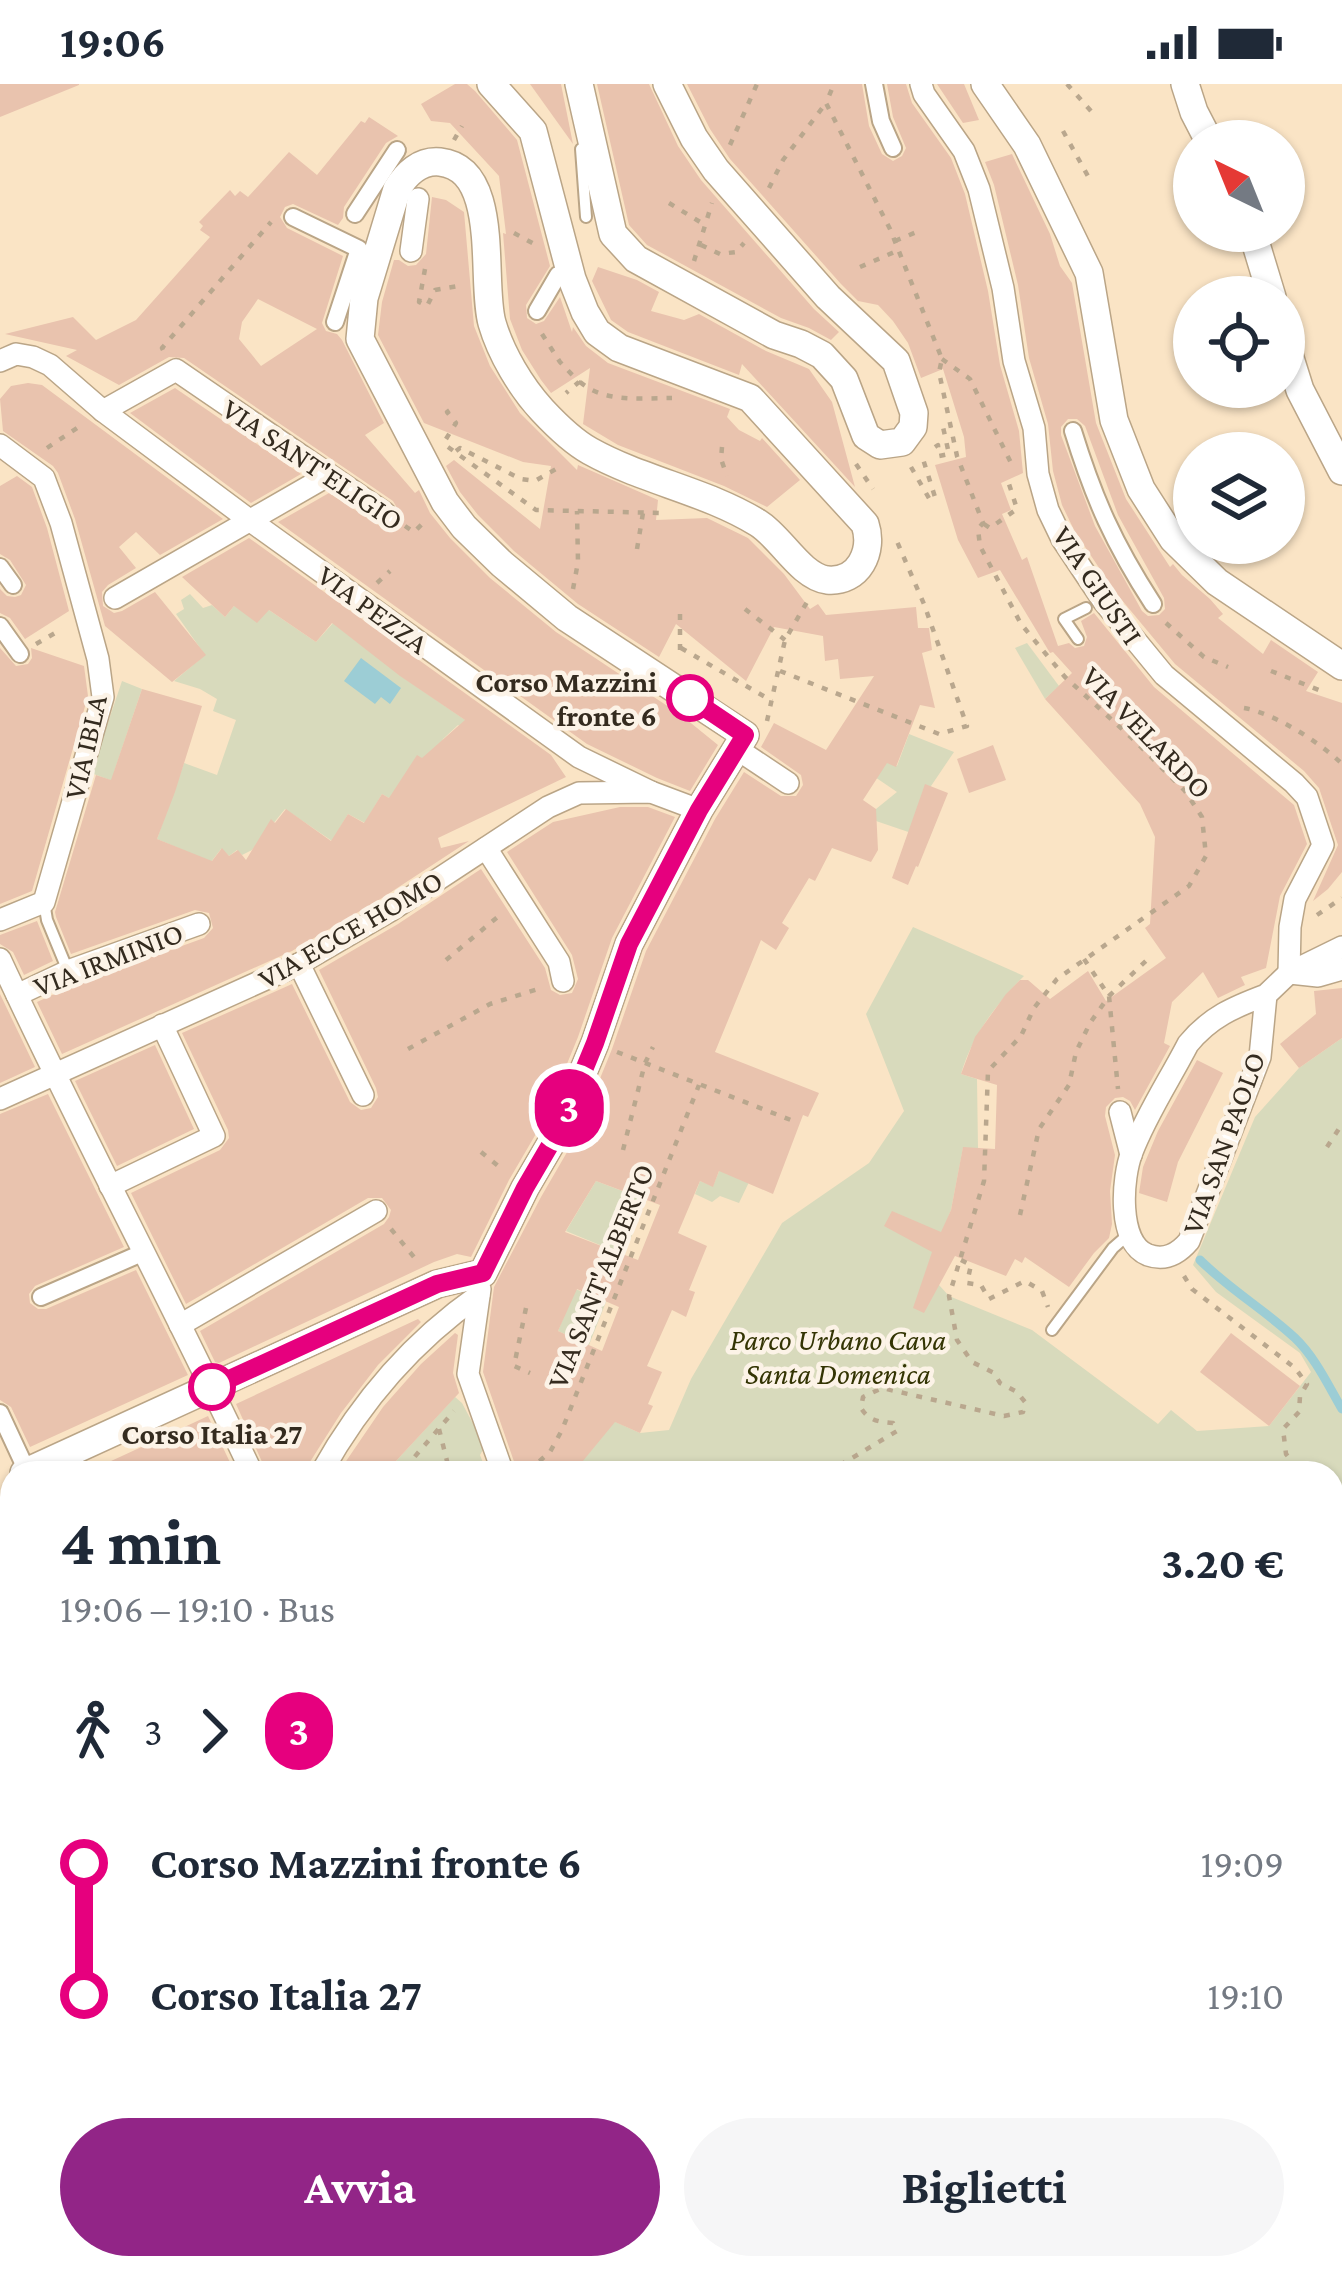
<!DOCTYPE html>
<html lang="it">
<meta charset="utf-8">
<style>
:root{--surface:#fff;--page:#f6f6f7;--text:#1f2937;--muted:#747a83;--accent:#922587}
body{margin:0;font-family:"Crimson Pro",serif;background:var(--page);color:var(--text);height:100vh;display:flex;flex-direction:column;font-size:45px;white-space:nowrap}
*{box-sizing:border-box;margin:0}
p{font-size:39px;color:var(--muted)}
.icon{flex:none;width:66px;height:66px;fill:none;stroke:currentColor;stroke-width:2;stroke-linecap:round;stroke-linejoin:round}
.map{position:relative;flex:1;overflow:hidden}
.side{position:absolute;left:0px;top:1377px;width:1344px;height:819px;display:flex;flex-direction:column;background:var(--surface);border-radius:36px 36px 0 0;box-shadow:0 3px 9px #0004}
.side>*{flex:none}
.badge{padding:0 24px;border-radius:39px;font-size:42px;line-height:78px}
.needle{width:78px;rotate:317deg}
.buttons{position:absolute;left:1173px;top:36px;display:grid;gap:24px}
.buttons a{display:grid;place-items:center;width:132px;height:132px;border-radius:50%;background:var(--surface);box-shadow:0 3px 9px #0004;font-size:60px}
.map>.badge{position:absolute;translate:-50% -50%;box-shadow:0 0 0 6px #fff}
.legs{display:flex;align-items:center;gap:18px;height:132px;padding:0 60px;font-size:39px}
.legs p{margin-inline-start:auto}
.overview{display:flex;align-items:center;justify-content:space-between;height:204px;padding:0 60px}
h1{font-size:66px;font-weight:700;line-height:90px}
.primary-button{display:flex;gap:24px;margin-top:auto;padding:24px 60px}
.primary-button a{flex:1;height:138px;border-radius:72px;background:var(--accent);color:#fff;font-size:48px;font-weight:700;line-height:138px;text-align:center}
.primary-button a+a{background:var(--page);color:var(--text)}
ul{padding:0 60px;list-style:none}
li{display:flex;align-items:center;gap:42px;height:132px;font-size:45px}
li i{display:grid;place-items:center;width:18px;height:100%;margin:0 15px;background:currentColor}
li i::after{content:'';width:30px;height:30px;margin:-15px;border:9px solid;border-radius:50%;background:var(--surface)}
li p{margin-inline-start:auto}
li:first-child i{background:linear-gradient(#0000 50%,currentColor 0)}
li:last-child i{background:linear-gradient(currentColor 50%,#0000 0)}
.status{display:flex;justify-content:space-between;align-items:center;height:84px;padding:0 60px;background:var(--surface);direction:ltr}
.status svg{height:33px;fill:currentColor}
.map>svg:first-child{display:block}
.green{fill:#d8dabc}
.water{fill:#9ccdd5}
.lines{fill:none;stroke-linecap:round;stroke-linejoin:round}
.stream{stroke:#9ccdd5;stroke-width:9}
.building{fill:#e9c3ae;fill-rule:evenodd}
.service-casing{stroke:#baa587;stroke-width:14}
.pedestrian-casing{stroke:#baa587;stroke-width:20}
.minor-casing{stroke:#baa587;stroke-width:24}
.tertiary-casing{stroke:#baa587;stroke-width:30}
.path{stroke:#b9a78e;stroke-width:4.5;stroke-dasharray:6 9;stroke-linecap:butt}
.service{stroke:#fff;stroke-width:10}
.pedestrian{stroke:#fff;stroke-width:16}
.minor{stroke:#fff;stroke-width:21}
.tertiary{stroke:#fff;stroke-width:27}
.line-1-casing{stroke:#fff;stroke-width:27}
.line-1{stroke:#e6007e;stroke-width:18}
.stop-1-dot{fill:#fff;stroke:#e6007e;stroke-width:6}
.labels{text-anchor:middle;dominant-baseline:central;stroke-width:9;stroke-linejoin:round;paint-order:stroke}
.street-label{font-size:30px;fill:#342b1f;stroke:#fcf3e7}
.stop-label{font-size:30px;font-weight:bold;fill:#342b1f;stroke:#fcf3e7;text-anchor:end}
.park-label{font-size:30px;font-style:italic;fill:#333403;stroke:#fcf3e7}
</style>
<div class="status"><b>19:06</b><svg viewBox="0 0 49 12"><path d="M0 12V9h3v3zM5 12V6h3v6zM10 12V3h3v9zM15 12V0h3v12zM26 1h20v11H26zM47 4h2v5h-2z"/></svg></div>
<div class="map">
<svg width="1342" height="2195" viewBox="0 0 1342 2195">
<rect width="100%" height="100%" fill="#fae4c5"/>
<g class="green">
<polygon points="190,510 203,524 212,521 225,533 234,522 269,526 316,558 333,539 404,594 474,642 467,647 458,641 443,655 433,680 417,672 401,721 382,710 365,739 348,730 332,757 285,725 252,766 242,771 237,766 229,772 221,765 211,778 157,755 170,718 91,689 122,597 142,605 114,688 174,708 184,679 217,691 236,636 213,627 217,615 200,605 174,597 205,571 176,530 184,525 181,516"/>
<polygon points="1027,559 1059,602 1045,615 1015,564"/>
<polygon points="909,650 954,668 931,702 939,729 929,755 876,737 876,725 897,708 872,691 880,676 897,682"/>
<path d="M913,843L1024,892C996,920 972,952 961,990L977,995L978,1064H963L951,1126L924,1194L939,1201L949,1212L1032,1246L1158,1340L1171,1326L1197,1347L1269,1342L1311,1288L1300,1269L1216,1208L1193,1181L1255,1033L1299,984L1342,954V2195H410L419,2184H1332V1389H568L609,1335L640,1349L669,1346L691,1295L782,1139L869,1079L904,1027L866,930Z"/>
<polygon points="720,1085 750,1096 739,1119 720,1112 712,1118 695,1110 700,1097 713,1102"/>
<polygon points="596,1097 646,1116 624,1171 566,1147"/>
<polygon points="571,1203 606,1218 589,1261 558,1247 565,1230"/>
<polygon points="455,1313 462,1319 485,1362 480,1371 487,1389 410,1389 396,1377"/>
</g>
<polygon class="water" points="361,574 401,604 390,620 381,613 375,620 344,597"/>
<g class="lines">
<g class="stream">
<path d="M1200,1176C1229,1205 1265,1226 1295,1254C1315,1273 1328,1301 1342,1325"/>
<polyline points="1332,1871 1342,1867"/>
<polyline points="562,2195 562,2184"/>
</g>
</g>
<g class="building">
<polygon points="0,0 79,0 79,1 0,33"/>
<polygon points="455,0 467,0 475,7 517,56 550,182 526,221 527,234 536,240 544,237 560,213 572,248 573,243 586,262 608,279 730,325 727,333 739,346 760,357 762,354 800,396 767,423 724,402 618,361 583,340 590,284 551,309 541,296 522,266 510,235 503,149 506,150 499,92 450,39 431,37 421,20"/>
<polygon points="530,0 561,0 573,60"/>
<polygon points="597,0 649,0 678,62 701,96 814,225 839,248 831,256 809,244 781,234 647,161 629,141"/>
<polygon points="687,0 862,0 869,42 882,70 893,77 902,72 906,64 893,33 887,0 906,0 912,19 951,74 965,110 988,207 1000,281 1019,347 1023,389 1001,399 1011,426 1002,430 1022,476 1027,473 1058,562 1069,559 1075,564 1084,562 1087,553 1081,537 1094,529 1154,603 1294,721 1307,760 1280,812 1266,884 1241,893 1245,901 1218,914 1203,888 1172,918 1164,959 1170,962 1135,1026 1130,1017 1123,1013 1115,1014 1106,1023 1105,1032 1115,1071 1110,1107 1112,1140 1109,1154 1094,1169 1069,1203 1025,1173 1022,1179 1015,1175 1006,1192 955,1172 924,1229 913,1224 932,1168 884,1142 892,1127 941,1148 951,1126 963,1063 995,1065 997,1001 961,990 975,953 1006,910 1020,896 1028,896 1050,915 1088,887 1106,917 1166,874 1145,844 1150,840 1155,753 1140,720 1045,615 1072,589 1053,568 1050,569 1000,486 978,494 958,456 935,381 966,373 964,353 943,285 921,294 908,259 893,237 878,221 858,217 841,200 730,75 710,45"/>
<polygon points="937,0 964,0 979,36 963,39"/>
<path d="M369,33L398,52L386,59L344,123L343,134L338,141L293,120L285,123L280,133L287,144L343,172L322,239L326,247L337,250L342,256L384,339L365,351L415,409L419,406L430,429L450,454L490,494L556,548L681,631L718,661L690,707L657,694L587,660L278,438L329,409L383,444L397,438L400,429L393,417L184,274L169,273L119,301L66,272L77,266L5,250L73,233L96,256L136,236L210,153L200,146L203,142L199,138L230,106L235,112L240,107L248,113L289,68L317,91L361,37L365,39ZM258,215L317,245L261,282L239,255L242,238Z"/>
<path d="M1012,70L1050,150L1060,182L1072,199L1096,339L1126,415L1170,483L1173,480L1182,491L1210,515L1223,530L1218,534L1263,570L1271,556L1318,588L1306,607L1342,619V788L1328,805L1313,817L1338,761L1319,704L1304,687L1175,580L1116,509L1075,448L1062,421L1053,387L1048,340L1029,274L1018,201L994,101L985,78ZM1068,335H1077L1085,342L1118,431L1164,514L1165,525L1159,531L1148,532L1142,527L1095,442L1061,351V343Z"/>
<path d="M432,113L446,116L464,128L474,242L490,282L520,329L577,386L578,381L658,416L656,436L707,434L748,454L784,490L810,525L818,520L826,531L916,523L918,544H929L932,566L922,569L935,624L920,621L896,683L887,679L863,716L876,725L878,766L871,778L832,764L815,797L809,794L782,839L789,844L776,866L761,856L715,968L819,1009L808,1033L803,1031L773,1110L719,1087L713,1103L700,1097L678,1149L707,1162L689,1206L695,1208L686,1233L672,1226L647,1282L662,1288L648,1320L653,1322L640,1349L615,1338L573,1389H518L483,1288L494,1203L541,1113L577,1051L612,965L646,867L715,735L744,688L781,712H796L803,701L801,691L761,663L774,639L826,666L874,592L840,595L838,575L825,577L823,552L774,543L746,597L676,540L659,573L578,520L514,467L478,431L460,408L446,382L454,376L540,445L551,382L523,378L424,339L378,251L382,218L394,176H399L408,182L416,181L426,170ZM596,1097L660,1121L638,1176L565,1148ZM577,1205L619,1223L602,1267L558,1247Z"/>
<polygon points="598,183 637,196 659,208 651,227 684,236 699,230 766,267 809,285 832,318 855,403 742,280 739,291 628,248 611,236 592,197"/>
<polygon points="28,299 42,301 223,435 160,471 136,448 119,463 136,484 108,501 102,508 103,522 114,529 122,527 155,508 206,571 172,598 105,542 75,435 58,389 53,382 3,347 0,315 11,302"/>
<polygon points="175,304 301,390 251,419 130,329"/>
<polygon points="17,392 32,403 47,444 69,527 25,555 10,534 0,529 0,505 7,512 15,513 21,511 26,501 10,476 0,470 0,402"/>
<polygon points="249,454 551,671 566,693 438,754 441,764 469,757 382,814 292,867 62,970 37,918 74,901 204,854 213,844 209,829 195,826 71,870 56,833 55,828 96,691 111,696 142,605 202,622 175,708 157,755 212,777 222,764 229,772 238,766 246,776 271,735 275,739 286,725 331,757 348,730 364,739 382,710 389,714 417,671 422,674 465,636 400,592 332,539 316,558 269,526 257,539 234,522 225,533 182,493"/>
<polygon points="0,564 16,582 28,580 32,574 31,564 84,582 88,612 32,807 0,820"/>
<polygon points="993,661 1006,696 969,709 957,675"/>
<polygon points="925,700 948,709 918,783 916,782 908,801 892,794"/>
<polygon points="620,723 648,723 675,733 612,854 578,953 544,1036 509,1096 471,1173 457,1170 434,1178 219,1279 215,1278 200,1247 384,1140 389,1133 391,1126 382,1114 368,1114 186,1220 131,1109 220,1066 229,1054 228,1046 182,949 292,900 350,1018 361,1026 371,1024 378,1013 376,1004 319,886 398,840 481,785 545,884 551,906 560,911 572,909 578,895 572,871 507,768 553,738"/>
<polygon points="37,837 53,877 24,891 13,868 0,860 0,851"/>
<polygon points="1342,904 1342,954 1299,984 1280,960 1316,930 1314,907"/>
<polygon points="0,910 35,983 0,999"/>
<polygon points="155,961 194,1045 117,1082 75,997"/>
<polygon points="1197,976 1223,989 1178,1078 1167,1118 1139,1109 1143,1083 1158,1047"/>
<polygon points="48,1010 124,1163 35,1202 29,1210 30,1219 38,1225 46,1225 136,1186 188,1291 30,1363 11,1323 0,1316 0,1030"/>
<polygon points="418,1235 421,1238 378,1281 341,1329 308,1381 306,1389 267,1389 236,1320"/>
<polygon points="455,1249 458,1251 453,1289 459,1309 396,1377 410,1389 338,1389 383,1323 421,1280"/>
<polygon points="1231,1249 1300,1302 1269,1342 1200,1288"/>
<polygon points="208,1332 235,1389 85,1389 148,1360"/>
</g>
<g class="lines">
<g class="service-casing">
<g id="service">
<polyline points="581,65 586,133"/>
<polyline points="1078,555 1064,535 1086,524"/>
<polyline points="44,818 47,836 68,887"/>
<polyline points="1052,1246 1113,1164 1129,1150"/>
<polyline points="1332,1894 1342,1891"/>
</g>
</g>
<g class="pedestrian-casing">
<g id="pedestrian">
<polyline points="874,0 881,37 893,64"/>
<polyline points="355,130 397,66"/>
<polyline points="293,133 359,165 335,238"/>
<polyline points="537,227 558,191"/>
<path d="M1073,347C1094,415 1114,460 1153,520"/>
<polyline points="0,483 13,501"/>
<polyline points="0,542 20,570"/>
<polyline points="41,1213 142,1169"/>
<polyline points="0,1329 27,1387"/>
<polyline points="11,1615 12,1619"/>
<polyline points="12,1936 4,1941 12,1952"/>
<polyline points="0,2108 12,2099"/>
</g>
</g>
<g class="minor-casing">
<g id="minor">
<polyline points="921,0 924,10 964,67 979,105 1003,204 1014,277 1034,344 1038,390 1048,426 1062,455 1104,518 1164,591 1294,699 1307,713 1323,761 1295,815 1290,843 1289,889"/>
<polyline points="411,167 418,115"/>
<polyline points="0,277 16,270 33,273 50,281 103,327 248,435 579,673 651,708"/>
<polyline points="103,327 176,286 385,429"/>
<polyline points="0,361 44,394 61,439 98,575 103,613 44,818 0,836"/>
<polyline points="115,514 329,391"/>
<polyline points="737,665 788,699"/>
<polyline points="486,764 559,878 563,897"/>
<path d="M0,875C80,1048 171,1216 252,1389"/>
<polyline points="299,880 363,1011"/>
<polyline points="1290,889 1318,892 1342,885"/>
<polyline points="17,911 68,887 199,840"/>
<path d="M1266,911C1234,923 1210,933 1188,960C1170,995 1146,1031 1132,1068C1122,1093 1117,1159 1148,1171C1165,1177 1178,1170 1189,1157L1260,973L1266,911L1289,889L1342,863"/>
<polyline points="0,1015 299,880 390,827 548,723 579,709 651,708 699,726"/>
<polyline points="1120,1028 1131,1071"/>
<polyline points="110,1102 214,1052 162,941"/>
<polyline points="480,1205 468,1290 503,1389"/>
<polyline points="180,1241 376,1127"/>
<path d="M321,1389C360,1319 413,1257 479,1211"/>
<polyline points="0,1538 12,1538"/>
<polyline points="0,1697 12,1692"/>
<polyline points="0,1812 12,1806"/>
<polyline points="0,1891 12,1883"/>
<polyline points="54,2195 78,2184"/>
<polyline points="232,2195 248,2184"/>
<polyline points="390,2195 399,2184"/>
</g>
</g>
<g class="tertiary-casing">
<g id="tertiary">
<polyline points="579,0 613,150 636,175 774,251 801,260 822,271 844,295 866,352 880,361 902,358 913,343 914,329 896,277 828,213 716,86 694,54 667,0"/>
<polyline points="985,0 1027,61 1089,189 1114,336 1141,405 1173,455 1217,498 1342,582"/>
<polyline points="1185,0 1194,28 1209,57"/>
<polyline points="1252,147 1272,213"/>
<polyline points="1284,255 1300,306 1342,387"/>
<path d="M24,1389L437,1200L483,1189L525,1104L560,1044L595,959L629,860L699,726L745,651L567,534L502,480L464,443L445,418L360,255L364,214L397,105C406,90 420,76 440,78C502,85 480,197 492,239C501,270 521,303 542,326C556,341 572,357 590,367C644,397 706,407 758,439C781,453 800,492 827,496C859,499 874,467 865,440L750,314L619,264L597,248L585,228L572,195L533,47L491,0"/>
<polyline points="0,1747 12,1773"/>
<polyline points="198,2184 203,2195"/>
</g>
</g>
<g class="path">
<polyline points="1067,0 1091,27"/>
<polyline points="1063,47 1089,94"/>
<polyline points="454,56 462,42"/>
<polyline points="730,61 757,0"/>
<polyline points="769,104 783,76 826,19"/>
<polyline points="669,119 705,141"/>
<polyline points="514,149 536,161"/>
<polyline points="895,157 919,147"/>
<polyline points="701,161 720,170 736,168 744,159"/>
<polyline points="694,177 712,119"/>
<polyline points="860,183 899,166"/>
<polyline points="425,185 419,218 427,222 435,206 458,202"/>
<polyline points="542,250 560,278 579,298 566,309"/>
<polyline points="163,266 162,264 271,138"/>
<polyline points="942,275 970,295 1012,381"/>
<path d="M580,298C605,319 640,314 672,314"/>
<polyline points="446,355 456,339 447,328 454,323"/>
<polyline points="448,363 536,426 662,429"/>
<polyline points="722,363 721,375 727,392"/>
<polyline points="935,363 938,361 939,372 949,370 943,343 951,342"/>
<polyline points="47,364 83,340"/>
<polyline points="456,367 460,364 521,395 535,397 563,381"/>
<polyline points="856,380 873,405"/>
<polyline points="911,383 930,416 935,413 923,375"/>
<polyline points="984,440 990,444 1017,425 1009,400 1013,396"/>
<polyline points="405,442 414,448 423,439"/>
<polyline points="637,465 643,429"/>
<polyline points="377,499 390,487"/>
<polyline points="573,505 578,478 577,427"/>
<polyline points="745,525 785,556"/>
<polyline points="1166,539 1204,573 1228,583"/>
<polyline points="36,560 62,545"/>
<polyline points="681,564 772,617"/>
<polyline points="680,566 680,522"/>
<polyline points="780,587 939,650 967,642 924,520 895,453"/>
<polyline points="1271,587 1324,608 1325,606"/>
<path d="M1244,624C1274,629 1321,659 1342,680"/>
<polyline points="767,637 785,556 807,518"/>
<polyline points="1317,831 1342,814"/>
<polyline points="1084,875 1109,912 1118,1005"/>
<polyline points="446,876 500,831"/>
<polyline points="408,965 490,920 538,905"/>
<polyline points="617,968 796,1038"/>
<polyline points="1327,1063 1342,1040"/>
<polyline points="623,1066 645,979 653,963"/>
<polyline points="481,1068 502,1085"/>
<polyline points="1020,1131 1039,1045 1069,1001 1076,968 1090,939 1109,912 1150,873"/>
<polyline points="391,1145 418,1178"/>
<polyline points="961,1176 971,1181 967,1199 981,1201 989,1215 1025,1197 1042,1207 1048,1223"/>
<polyline points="1184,1192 1192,1205 1295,1284 1307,1300 1300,1312 1299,1328 1283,1345 1286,1370 1301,1389"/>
<polyline points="526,1224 514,1282 530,1289"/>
<polyline points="439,1345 450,1389"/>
<polyline points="405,1384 454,1327"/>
<polyline points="528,1387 550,1368 562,1346 699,1001"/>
<path d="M827,1389L897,1347L893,1339C879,1338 869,1337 861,1324L863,1313L882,1304L1004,1332L1023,1328L1025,1318L1017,1308L1000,1299L994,1289L972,1278L957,1256L949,1212L984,1097L988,987L1021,952L1034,924L1057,895L1189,802L1206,772L1202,733L1185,707L1134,656L1065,593L1021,540L980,462L978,445L983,439L957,372L939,288L942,275L890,145L826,19L834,0"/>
<path d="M1332,1447C1342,1489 1342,1535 1332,1577"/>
<polyline points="1332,1820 1342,1827"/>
<polyline points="1332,1851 1342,1848"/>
<polyline points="0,2133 12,2151"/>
<polyline points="423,2195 431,2184"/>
<polyline points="506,2195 511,2184"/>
</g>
<use href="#service" class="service"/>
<use href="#pedestrian" class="pedestrian"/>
<use href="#minor" class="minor"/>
<use href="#tertiary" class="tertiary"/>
</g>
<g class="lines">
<g class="line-1-casing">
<polyline id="line-1" points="212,1303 437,1200 483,1189 525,1104 560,1044 595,959 629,860 699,726 745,651 690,614"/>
</g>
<use href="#line-1" class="line-1"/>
</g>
<g class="stop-1-dot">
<circle cx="690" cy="614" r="21"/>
<circle cx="212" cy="1303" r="21"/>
</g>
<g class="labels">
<g class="street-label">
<text transform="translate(313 380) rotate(34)">VIA SANT'ELIGIO</text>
<text transform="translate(1098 501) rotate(56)">VIA GIUSTI</text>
<text transform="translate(373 525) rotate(36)">VIA PEZZA</text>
<text transform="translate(1147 648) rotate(46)">VIA VELARDO</text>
<text transform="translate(85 663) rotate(-77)">VIA IBLA</text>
<text transform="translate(350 845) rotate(-30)">VIA ECCE HOMO</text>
<text transform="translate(108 875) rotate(-21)">VIA IRMINIO</text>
<text transform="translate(1223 1059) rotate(-70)">VIA SAN PAOLO</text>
<text transform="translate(600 1192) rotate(-68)">VIA SANT'ALBERTO</text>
</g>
<g class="stop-label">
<text x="657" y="597">Corso Mazzini<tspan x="657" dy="34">fronte 6</tspan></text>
<text x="212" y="1349" text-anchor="middle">Corso Italia 27</text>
</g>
<g class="park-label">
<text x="838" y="1255">Parco Urbano Cava<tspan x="838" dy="34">Santa Domenica</tspan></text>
</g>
</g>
</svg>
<div class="buttons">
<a><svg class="needle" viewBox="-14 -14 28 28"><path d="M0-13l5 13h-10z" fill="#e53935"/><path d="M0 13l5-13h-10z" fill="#747a83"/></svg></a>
<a><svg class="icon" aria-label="locate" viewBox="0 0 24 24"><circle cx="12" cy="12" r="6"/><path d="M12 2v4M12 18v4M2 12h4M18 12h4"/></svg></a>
<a><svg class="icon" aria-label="layers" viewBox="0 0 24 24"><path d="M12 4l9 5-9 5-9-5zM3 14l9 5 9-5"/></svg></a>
</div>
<b class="badge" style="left:569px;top:1024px;background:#e6007e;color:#fff">3</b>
<section class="side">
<div class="overview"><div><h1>4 min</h1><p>19:06 – 19:10 · Bus</p></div><b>3.20 €</b></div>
<div class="legs"><svg class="icon" aria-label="walk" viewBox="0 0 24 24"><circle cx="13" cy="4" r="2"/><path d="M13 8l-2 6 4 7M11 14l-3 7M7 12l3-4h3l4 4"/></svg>3<svg class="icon" aria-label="forward" viewBox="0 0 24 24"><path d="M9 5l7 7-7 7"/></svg><b class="badge" style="background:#e6007e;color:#fff">3</b></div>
<ul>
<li><i style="color:#e6007e"></i><b>Corso Mazzini fronte 6</b><p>19:09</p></li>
<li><i style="color:#e6007e"></i><b>Corso Italia 27</b><p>19:10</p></li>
</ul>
<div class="primary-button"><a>Avvia</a><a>Biglietti</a></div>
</section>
</div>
